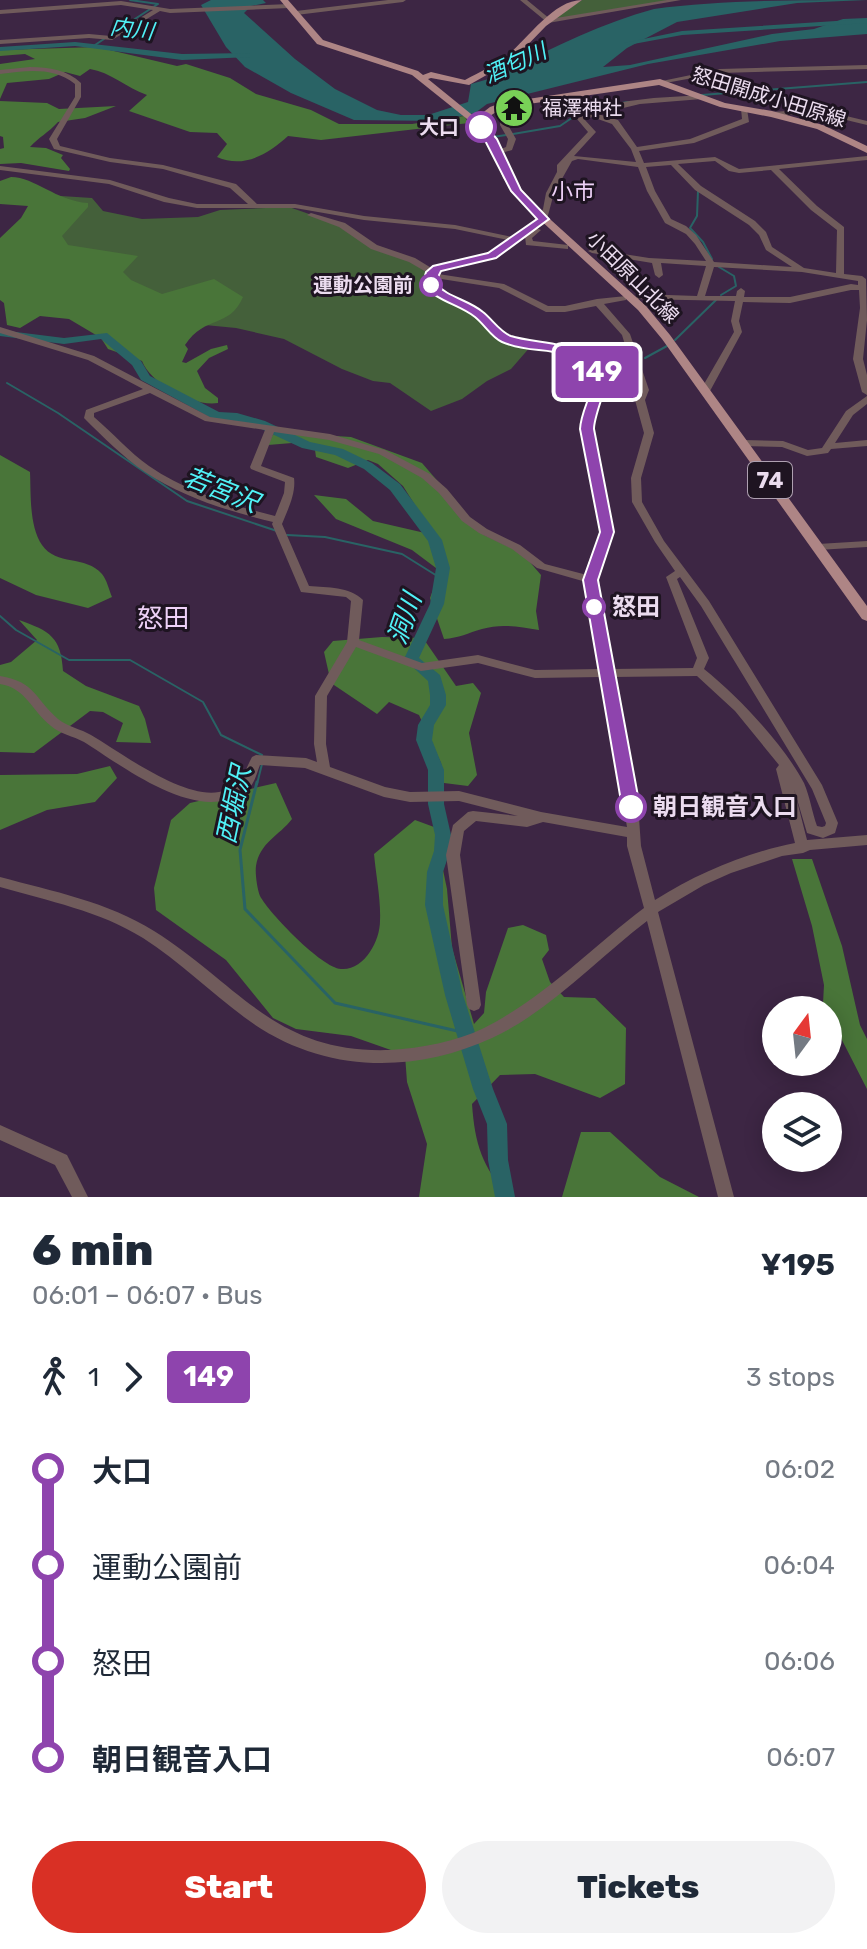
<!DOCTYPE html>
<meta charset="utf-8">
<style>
:root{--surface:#fff;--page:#f2f2f3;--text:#1f2937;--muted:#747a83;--accent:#d93025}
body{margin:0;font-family:Rubik,"Noto Sans JP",sans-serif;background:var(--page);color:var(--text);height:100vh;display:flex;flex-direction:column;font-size:30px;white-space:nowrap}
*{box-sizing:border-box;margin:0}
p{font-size:26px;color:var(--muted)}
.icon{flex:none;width:44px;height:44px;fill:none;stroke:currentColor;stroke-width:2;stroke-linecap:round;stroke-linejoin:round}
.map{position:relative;height:1197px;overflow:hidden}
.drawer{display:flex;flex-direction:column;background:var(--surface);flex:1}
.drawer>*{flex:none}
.badge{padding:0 16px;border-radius:6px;font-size:28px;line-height:52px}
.needle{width:52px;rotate:15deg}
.tools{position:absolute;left:762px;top:996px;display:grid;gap:16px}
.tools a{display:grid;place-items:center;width:80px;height:80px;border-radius:50%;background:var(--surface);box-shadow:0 4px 20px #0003;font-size:40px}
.map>.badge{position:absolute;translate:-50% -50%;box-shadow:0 0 0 4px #fff}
.legs{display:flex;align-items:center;gap:12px;height:88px;padding:0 32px;font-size:26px}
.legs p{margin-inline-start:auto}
.head{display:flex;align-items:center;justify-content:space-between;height:136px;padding:0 32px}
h1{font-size:44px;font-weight:800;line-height:60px}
.primary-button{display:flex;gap:16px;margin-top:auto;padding:16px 32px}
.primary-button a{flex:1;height:92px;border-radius:48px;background:var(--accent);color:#fff;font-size:32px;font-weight:800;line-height:92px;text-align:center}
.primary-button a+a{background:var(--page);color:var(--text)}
ul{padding:0 32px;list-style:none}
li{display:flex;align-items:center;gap:28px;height:96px;font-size:30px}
li i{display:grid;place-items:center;width:12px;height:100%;margin:0 10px;background:currentColor}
li i::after{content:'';width:20px;height:20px;margin:-10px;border:6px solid;border-radius:50%;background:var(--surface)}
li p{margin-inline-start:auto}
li:first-child i{background:linear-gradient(#0000 50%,currentColor 0)}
li:last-child i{background:linear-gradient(currentColor 50%,#0000 0)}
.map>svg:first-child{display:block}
.green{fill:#44603a}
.forest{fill:#497539}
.water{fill:#296365}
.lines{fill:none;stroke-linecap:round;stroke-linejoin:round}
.stream-far1{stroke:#296365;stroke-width:2}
.stream{stroke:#296365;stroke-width:3}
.river{fill:#296365;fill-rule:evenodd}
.minor{fill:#705b5b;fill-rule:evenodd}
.major{fill:#ae8585;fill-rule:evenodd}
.line-1{fill:#8e44ad;stroke:#fff;stroke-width:2}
.stop-1-dot{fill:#fff;stroke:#8e44ad;stroke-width:4}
.labels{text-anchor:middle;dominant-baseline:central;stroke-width:6;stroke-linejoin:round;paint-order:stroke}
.far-street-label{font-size:20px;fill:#ebdcef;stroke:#1e1421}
.far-poi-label{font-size:20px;fill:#ebdcef;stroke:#1e1421;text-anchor:start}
.far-stop-label{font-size:20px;font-weight:bold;fill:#ebdcef;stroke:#1e1421;text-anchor:end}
.far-water-label{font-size:22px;font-style:italic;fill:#50f1f6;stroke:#1e1421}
.far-neighbourhood-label{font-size:22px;fill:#eed1f7;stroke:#1e1421}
.shield{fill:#1e1421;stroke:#aea0b1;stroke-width:2}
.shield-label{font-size:22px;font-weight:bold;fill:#ebdcef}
.stop-label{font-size:24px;font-weight:bold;fill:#ebdcef;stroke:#1e1421;text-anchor:start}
.water-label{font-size:26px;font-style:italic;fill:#50f1f6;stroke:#1e1421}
.neighbourhood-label{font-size:26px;fill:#eed1f7;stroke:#1e1421}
</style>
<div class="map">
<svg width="867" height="1197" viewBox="0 0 867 1197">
<rect width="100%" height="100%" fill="#3d2644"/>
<g class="green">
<polygon points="582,0 672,0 552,20"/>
<polygon points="61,196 92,198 103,211 142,219 198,217 220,210 289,207 332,222 368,245 405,258 427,271 431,290 479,316 500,340 531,346 511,369 487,381 462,399 431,411 390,383 373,381 342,369 284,339 236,328 184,323 0,247"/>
</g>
<g class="forest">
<path d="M97,47L177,66L186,64L230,78L256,94L311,110L339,124H412L464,116L469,123L321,140L288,136C268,154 244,169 217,157L227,144L217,133L190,132L129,111L147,95C127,88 110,72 90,69L80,76L65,72L49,79L7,83L0,99V64L35,59L25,54L0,56V50Z"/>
<path d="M0,101L47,103L59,109L116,106L85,118L58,122C48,133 39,137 30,147L46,148L63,155L61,158L70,169L69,171L21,163L0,164V149L4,148L3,137L0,136Z"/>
<path d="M11,177C35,177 56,201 88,203V207L62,236L68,245L138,256L123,272L131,280L162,294L214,279L243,297C229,329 206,314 185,345L188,349L182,362L186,363L211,349L227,345L228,349L209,358L197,371L205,388L218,398V403C193,407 151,384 142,361L108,349L101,338L69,319L40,316L20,328L7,325L4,303L0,300V238L21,218L28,206L0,204V181Z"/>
<path d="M274,432L351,437L422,463L484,535L522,553L541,575L536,611L539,630C519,627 502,623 482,629C468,633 459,638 444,639L430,598L440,571L412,550L336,519L314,495L346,499L373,521L425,533V521L403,486L378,464L368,460L348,468L316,457L315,450L292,443L268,445Z"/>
<path d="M0,455L30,472C31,494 29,526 42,545C56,566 86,555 102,574C107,580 109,590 112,597L88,608L36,595L0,578Z"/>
<path d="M19,620C50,631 61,637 63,671L86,686L139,706L145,719L151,743L116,742L123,723L103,712L90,711L34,753L0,752V665L11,662L37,640Z"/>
<polygon points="382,637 423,638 456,686 473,683 481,693 469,733 477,775 468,786 444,783 441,763 419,715 389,702 377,714 331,683 324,652 333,641"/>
<polygon points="110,766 117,778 95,802 47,810 0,830 0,775 77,774"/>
<path d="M276,783L292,819C279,836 260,842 256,866C255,873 257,888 260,896C269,913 322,968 341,969C364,971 380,941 380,921C381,900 376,876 374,854L415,820L434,827L447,889L452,948L474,1024L484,1013L486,992L508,928L523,925L546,935L549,950L542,959L550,982L564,997L595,998L626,1028L625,1084L600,1098L535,1074L500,1075L472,1104C475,1145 482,1166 509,1197H419L427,1144L407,1082L405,1055L351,1036L296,1029L273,1018L226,960L156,910L154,888L171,820L190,803Z"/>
<polygon points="792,859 812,859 842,946 860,1025 867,1039 867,1089 823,1003 824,985 812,926"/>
<polygon points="581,1132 610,1132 660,1177 699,1197 562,1197"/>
</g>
<path class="water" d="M211,0H263L266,3L251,6L244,13L295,59L335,89L377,110L401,115H428L468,102L471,84L492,78C544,52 598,24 654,9C719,0 800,0 867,0L797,3L677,22L627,48L603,67L630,65L772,34L814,29L843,19L867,18V34L780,41L648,64L487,104L475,113L438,121L354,120L291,93L245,67L226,47L201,5Z"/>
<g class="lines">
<g class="stream-far1">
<polyline points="110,35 158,4 130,0"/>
<polyline points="95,45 104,39"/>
<polyline points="702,95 867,82"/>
<polyline points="513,134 560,126 585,109 628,102"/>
<polyline points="493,137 506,135"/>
<polyline points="698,191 697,216 690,228 703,242 712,259"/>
<polyline points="719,267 734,276 736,286 721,295"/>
<polyline points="675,340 716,300"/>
<polyline points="645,358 667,346"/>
<polyline points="7,383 58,413 187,501 277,531"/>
<polyline points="287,535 325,537 402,554 442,579"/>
<polyline points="0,616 16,630 69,660 130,660 203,702 221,735 262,755"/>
<polyline points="257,784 262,764"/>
</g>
<polyline class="stream" points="257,782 240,850 245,909 335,1003 466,1033"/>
<g class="river">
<polygon points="867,19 867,23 682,35 628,45 624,43 682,31"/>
<polygon points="75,42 182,54 250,53 254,55 250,57 182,60 75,46 0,51 0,47"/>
<polygon points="0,330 64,338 107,333 141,361 150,376 219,412 237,413 265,421 310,442 343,449 372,463 400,484 442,540 450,568 444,604 419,658 440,675 446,695 446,705 434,725 432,740 444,770 444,804 451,835 450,851 443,872 443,905 463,995 493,1089 507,1124 508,1160 515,1197 495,1197 488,1160 487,1124 473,1089 445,995 425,905 427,872 434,851 435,835 428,804 428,770 416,740 418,725 430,705 430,695 428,681 404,659 430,604 436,568 428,541 390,490 364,469 335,455 302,448 257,427 236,421 213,419 141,380 132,365 101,339 64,344 0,336"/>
</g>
<g class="minor">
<polygon points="388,0 406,0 403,2 296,15 293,13 296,11"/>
<polygon points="520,0 527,0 550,19 667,0 681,0 548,23"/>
<polygon points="121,1 170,9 289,4 292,6 289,8 170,13 160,11 112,40 89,38 0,44 0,40 89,34 111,36 153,10 121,5 0,14 0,10"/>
<polygon points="867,65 867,69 720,73 660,84 657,82 720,69"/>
<path d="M30,67C50,67 67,70 81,83V97L57,139L60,146L110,158L163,165L236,184L257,204H295L364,216L455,225L513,237L538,219L543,209L546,193L557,172V165L588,132L577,119C612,97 661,98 702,95L705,97L702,99L640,104L598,114L618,120L637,147L690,139L742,119L741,109L744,107L747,109L749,122L694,143L639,151L644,163L715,157L739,169L867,156V160L779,169L817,206L844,227V274L862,276L866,279L867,320L863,359L867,375V395L862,392L853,359L860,308L859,290H851L790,303L743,302L739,321L742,332L710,391L708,393H702L700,391L734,332L731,321L735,301L637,299V295L640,294L697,296L706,266L661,263L663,275L659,278L655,275L652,263L592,253L588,251L592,249L649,258L706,261L695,244L686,234L665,223L647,191L638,167L578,159L572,161L554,193L547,219L536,228L541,230L532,238L533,241L568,245V249L526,245L525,236L495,258L448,267L438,274L504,284L548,306H565L597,299L626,296V300L604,304L630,334L649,390L645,400L654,433L641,478L642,502L664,541L709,601L822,785L838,823L835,833L823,838L807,833L794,789L807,840L867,835V845L810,850L803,853L782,856L731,873L704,885L658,912L734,1197H718L647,921C596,960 550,1011 492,1038C409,1076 317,1072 244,1017C210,992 179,961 143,938C100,911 48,901 0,887V877C52,891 108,902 154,931C240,985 275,1054 390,1050C422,1048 455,1042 484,1028C544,998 591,948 644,908L627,846V837L543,822L527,827L476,821L464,831L460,855L481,1005L479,1009L474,1011L469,1009L467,1005L446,855L453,825L468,812L473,811L518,816L459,801L410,802L384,797L305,768L260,765C257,772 255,782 250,787C249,788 241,793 240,794C195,823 121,765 84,742C73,736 60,734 51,726C32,711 26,688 0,684V676C36,682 34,698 58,719C68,727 81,729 91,735C122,753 190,805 226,790C242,784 245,770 252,757L256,755L306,758L317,762L314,744L315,696L347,642L351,601L346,597L301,592L272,524L273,522C228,511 184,498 145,472C123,457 103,437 84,418L86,410L143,389L88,360L0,333V327L94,356L210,417L330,434L385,450L430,474L447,489L470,517L487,529L520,545L545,564L587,575L602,532L585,450L582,420L595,386L594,376L582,362L564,351L502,341L475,315L430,291L426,275L428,273L409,262L371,249L339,227L307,215L311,213L345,223L377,245L415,258L433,269L442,263L489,254L508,240L455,229L364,220L295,208H197L164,202L109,184L0,170V166L110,180L169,198L197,204H248L230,188L163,169L110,162L54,149L49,139L75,97V84C53,66 25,71 0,74V70ZM592,117L612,124L631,149L636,162L574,156L596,132L585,120ZM715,161L729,171L739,173L771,170L811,210L837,230L836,273L804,268L772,247L766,232L755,221L701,186L678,164ZM671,165L695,190L749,225L759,235L766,250L792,267L714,262L696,235L686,226L671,219L655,191L646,167ZM714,267L802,272L858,281V285L851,284L790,297H744L745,291L741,288L737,291L736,296H705ZM435,278L499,288L546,312H565L596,306L622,335L639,390L635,400L644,433L631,478L632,502L655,542L675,571L666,577L697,658L693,668L612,669L596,580L612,532L595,450L592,420L605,386L604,375L588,358L570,347L508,337L481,311L437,288ZM150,393L205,421L265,430L250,467L251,469L285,482L284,493L275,516C231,505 187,492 149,466C129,452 113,433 94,417V413ZM274,432L329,440L379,454L422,478L439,493L462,521L479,533L512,549L537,568L586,582L600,669L535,670L478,655L422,663L359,640L363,600C349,586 328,588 309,586L282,524C288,509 296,494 294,478L261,466ZM680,577L701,606L812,789L826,823L825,826L822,827L817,826C812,812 810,797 804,783C784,745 738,696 704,669L709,658L677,579ZM356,647L421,671L478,663L535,678L601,677L627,827L541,812L459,791L410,792L385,787L330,767L326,744L327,696ZM697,676L735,711L779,765L776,769L795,843C745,853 698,873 655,900L641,846L639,818L613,677Z"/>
<polygon points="501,104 503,105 509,114 508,125 516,139 512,150 498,154 494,152 506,147 508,139 500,125 501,114 498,106"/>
<polygon points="817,109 867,121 867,125 817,113 772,116 768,114 772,112"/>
<polygon points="867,396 867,404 853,415 835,443 867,440 867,446 831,449 828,453 807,456 782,447 743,446 738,443 743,440 783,441 808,450 822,448 846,411"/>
<polygon points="867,541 867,547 818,550 813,547 818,544"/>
<polygon points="0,1125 67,1155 88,1197 72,1197 55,1165 0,1140"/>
</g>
<path class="major" d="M280,0H288L323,40L418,71L423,75L431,72L465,80C479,72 496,65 508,55C528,38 554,0 582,0L546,26L513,60L469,85L431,78L428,79L476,118L490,107L501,103L660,79L725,103L772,111L823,125L867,146V153L817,129L771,117L720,107L659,85L502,108L481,122L497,139L513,178L530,201L646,306L670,335L867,606V621L862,619L662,339L638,310L524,205L503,178L488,140L472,123L412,75L317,44Z"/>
</g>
<path class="line-1" d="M477,125H485L497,139L521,190L549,219L496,258L441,271L435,283C447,297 469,300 483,312C492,319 500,332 511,336C538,345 594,340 606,375C609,385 594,414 594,429L614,532L598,580L640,807L631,814L622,807L583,580L600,532L580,429C581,410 593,395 593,376C559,339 540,358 502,342C492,338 484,324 475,317C459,304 434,301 423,283L426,272L433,266L488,253L537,219L511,191Z"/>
<defs>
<g id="temple-disc" transform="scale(2)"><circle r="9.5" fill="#79d157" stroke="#1e1421"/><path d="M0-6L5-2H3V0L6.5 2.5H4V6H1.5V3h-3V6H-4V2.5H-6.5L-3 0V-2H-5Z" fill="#111"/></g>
</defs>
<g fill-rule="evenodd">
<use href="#temple-disc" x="514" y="108"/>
</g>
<g class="stop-1-dot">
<circle cx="481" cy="127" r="14"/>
<circle cx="431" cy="285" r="10"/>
<circle cx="594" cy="607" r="10"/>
<circle cx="631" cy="807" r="14"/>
</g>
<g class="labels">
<g class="far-street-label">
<text transform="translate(769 97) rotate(17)">怒田開成小田原線</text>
<text transform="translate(633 277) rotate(45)">小田原山北線</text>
</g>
<g class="far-poi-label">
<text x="542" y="108">福澤神社</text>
</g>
<g class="far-stop-label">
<text x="459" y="127">大口</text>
<text x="413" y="285">運動公園前</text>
</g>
<g class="far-water-label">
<text transform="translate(132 29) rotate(7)">内川</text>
<text transform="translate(515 63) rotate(-24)">酒匂川</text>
</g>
<g class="far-neighbourhood-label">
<text x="573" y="191">小市</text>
</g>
<rect class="shield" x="748" y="462" width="44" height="36" rx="6"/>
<g class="shield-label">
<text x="770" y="480">74</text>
</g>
<g class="stop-label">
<text x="612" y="607">怒田</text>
<text x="653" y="807">朝日観音入口</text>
</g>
<g class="water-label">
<text transform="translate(221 490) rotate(22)">若宮沢</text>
<text transform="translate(405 619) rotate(-71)">洞川</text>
<text transform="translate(234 805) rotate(-78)">西堀沢</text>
</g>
<g class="neighbourhood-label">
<text x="163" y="618">怒田</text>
</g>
</g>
</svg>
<div class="tools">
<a><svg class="needle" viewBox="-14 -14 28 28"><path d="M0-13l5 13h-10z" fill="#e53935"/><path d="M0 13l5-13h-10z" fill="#747a83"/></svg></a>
<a><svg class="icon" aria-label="layers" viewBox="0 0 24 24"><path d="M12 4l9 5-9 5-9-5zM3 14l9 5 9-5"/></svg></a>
</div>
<b class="badge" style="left:597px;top:372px;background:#8e44ad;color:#fff">149</b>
</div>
<section class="drawer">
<div class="head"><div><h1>6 min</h1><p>06:01 – 06:07 · Bus</p></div><b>¥195</b></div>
<div class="legs"><svg class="icon" aria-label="walk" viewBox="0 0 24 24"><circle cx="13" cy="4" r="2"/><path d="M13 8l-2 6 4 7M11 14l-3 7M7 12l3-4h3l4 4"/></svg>1<svg class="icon" aria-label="forward" viewBox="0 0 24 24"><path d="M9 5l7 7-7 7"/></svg><b class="badge" style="background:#8e44ad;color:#fff">149</b><p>3 stops</p></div>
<ul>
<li><i style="color:#8e44ad"></i><b>大口</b><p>06:02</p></li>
<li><i style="color:#8e44ad"></i><span>運動公園前</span><p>06:04</p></li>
<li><i style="color:#8e44ad"></i><span>怒田</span><p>06:06</p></li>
<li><i style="color:#8e44ad"></i><b>朝日観音入口</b><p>06:07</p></li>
</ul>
<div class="primary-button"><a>Start</a><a>Tickets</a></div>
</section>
